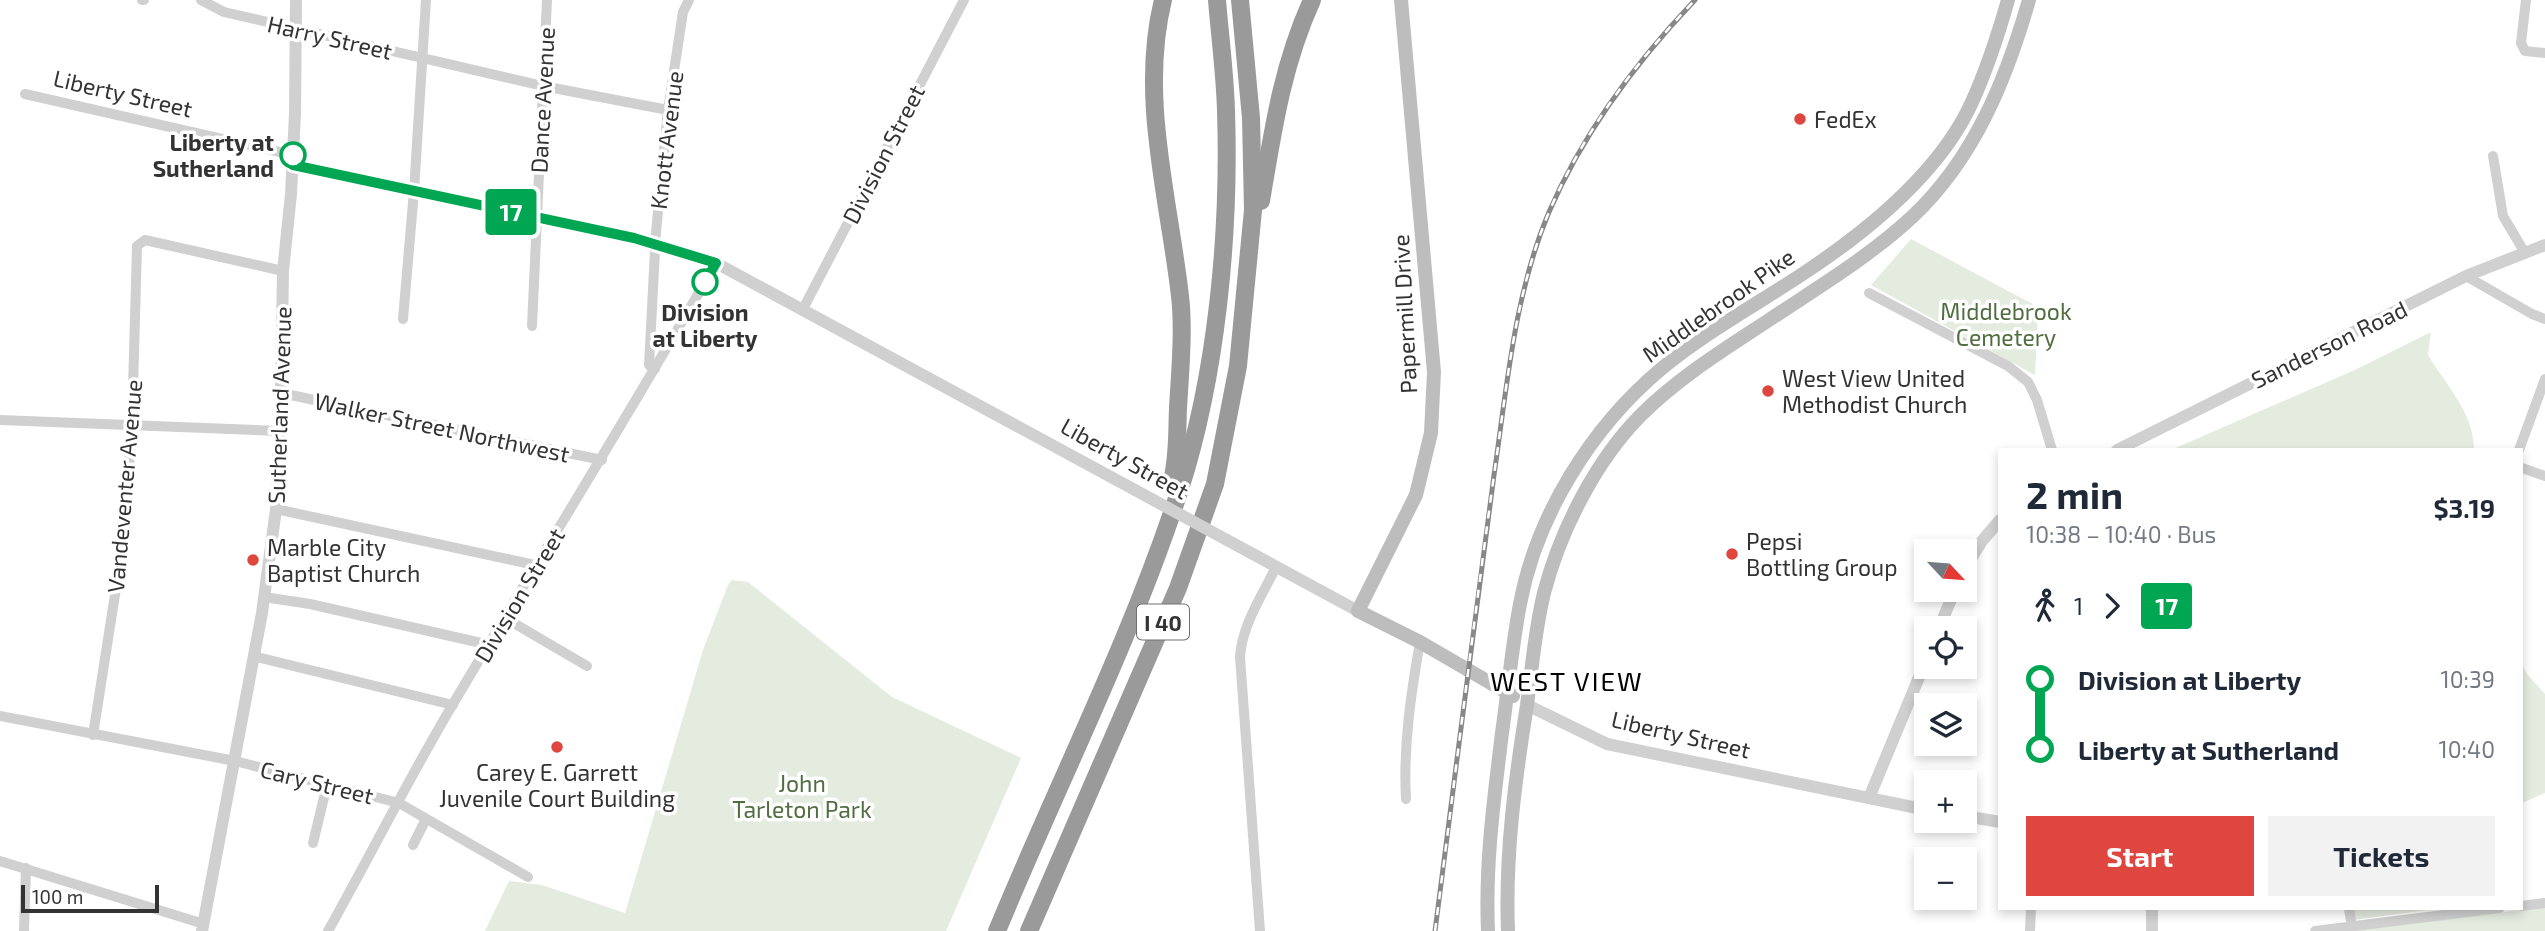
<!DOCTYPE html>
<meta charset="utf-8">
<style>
:root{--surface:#fff;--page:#f2f2f3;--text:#1f2937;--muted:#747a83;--accent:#df4640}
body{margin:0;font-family:"Exo 2",sans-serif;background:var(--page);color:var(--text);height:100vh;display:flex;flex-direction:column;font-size:26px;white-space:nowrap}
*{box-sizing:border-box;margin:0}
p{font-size:23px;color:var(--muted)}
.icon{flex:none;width:38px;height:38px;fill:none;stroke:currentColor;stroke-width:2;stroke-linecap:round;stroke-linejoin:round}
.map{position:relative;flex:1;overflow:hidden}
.panel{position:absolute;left:1998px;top:448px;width:525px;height:462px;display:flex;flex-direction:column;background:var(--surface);border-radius:0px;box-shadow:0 4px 10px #0003}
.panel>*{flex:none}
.badge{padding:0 14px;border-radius:5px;font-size:24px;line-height:46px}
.needle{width:46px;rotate:116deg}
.tools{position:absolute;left:1914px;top:539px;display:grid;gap:14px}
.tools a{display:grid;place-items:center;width:63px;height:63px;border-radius:0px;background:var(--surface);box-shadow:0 4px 10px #0003;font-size:35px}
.scale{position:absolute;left:21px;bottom:18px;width:138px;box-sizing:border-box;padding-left:7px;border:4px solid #333;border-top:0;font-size:19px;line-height:24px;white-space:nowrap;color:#333;-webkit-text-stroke:5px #fff;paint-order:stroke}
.map>.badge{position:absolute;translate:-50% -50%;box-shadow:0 0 0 4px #fff}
.legs{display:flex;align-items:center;gap:10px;height:77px;padding:0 28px;font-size:23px}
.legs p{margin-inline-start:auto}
.summary{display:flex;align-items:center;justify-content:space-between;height:119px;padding:0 28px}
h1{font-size:38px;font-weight:700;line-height:52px}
.cta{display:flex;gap:14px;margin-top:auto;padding:14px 28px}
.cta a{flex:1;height:80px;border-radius:0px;background:var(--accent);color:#fff;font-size:28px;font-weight:700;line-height:80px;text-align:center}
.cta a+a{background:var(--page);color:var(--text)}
ul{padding:0 28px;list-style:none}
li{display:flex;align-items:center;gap:24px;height:70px;font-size:26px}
li i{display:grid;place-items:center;width:10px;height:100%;margin:0 9px;background:currentColor}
li i::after{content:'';width:18px;height:18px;margin:-9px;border:5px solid;border-radius:50%;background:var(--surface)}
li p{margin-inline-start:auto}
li:first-child i{background:linear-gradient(#0000 50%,currentColor 0)}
li:last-child i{background:linear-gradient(currentColor 50%,#0000 0)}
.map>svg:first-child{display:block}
.green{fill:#e4ebdf}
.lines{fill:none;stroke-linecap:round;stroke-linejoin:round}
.minor{stroke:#d0d0d0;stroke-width:10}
.tertiary{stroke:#d0d0d0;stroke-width:12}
.secondary{stroke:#bdbdbd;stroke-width:14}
.motorway{stroke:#9a9a9a;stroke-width:18}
.rail-casing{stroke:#888;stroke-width:5}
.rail{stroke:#fff;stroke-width:2.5;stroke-dasharray:8;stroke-linecap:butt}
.tertiary-bridge{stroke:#d0d0d0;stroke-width:12}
.line-1-casing{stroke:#fff;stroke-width:16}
.line-1{stroke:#00a651;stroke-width:10}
.poi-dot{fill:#df4640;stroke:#fff;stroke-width:2.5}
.stop-1-dot{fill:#fff;stroke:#00a651;stroke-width:3.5}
.labels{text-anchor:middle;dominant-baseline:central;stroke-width:7;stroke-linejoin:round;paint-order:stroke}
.shield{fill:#fff;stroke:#707070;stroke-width:2}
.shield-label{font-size:21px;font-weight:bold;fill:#333}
.street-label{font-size:23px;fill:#333;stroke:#fff}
.poi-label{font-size:23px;fill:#333;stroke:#fff;text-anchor:start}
.stop-label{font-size:23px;font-weight:bold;fill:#333;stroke:#fff;text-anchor:end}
.park-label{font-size:23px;fill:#516e41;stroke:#fff}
.quarter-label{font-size:26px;letter-spacing:2px;fill:#000;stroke:#fff}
</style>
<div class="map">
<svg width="2545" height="931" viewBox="0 0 2545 931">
<rect width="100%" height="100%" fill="#fff"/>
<g class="green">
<polygon points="1911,239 2038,307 2035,375 1871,285"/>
<path d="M2431,332L2428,355C2446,385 2474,413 2474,450H2171L2357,369Z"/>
<polygon points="732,580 748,582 892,697 1021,758 946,931 485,931 509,881 542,885 625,913 703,650 728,585"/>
<polygon points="2522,664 2527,674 2545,694 2545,793 2522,803"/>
<polygon points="2545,907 2545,931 2352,931"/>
<polygon points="2344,908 2442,908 2346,921"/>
</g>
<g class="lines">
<g class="minor">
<polyline points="142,0 144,0"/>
<polyline points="201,0 224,12 543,86 668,110"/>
<polyline points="2526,0 2521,43 2525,51 2545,53"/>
<polyline points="25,94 293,155"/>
<polyline points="2493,156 2503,216 2525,253"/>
<polyline points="2466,276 2532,314 2545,319"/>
<polyline points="1869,293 2008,366 2028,382 2037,400 2052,450"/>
<polyline points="803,309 964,0"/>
<polyline points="403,319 414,191 426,0"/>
<polyline points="532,326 547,0"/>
<polyline points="655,369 649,365 656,232 668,110 683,12 689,0"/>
<polyline points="281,393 602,460"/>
<polyline points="0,420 279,431"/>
<polyline points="2519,450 2545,379"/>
<polyline points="2522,468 2545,476"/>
<polyline points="276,509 535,565"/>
<polyline points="264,597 310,604 490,645"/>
<polyline points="505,618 587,666"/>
<polyline points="253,656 453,705"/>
<polyline points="0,716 235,761 399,803 528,877"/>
<polyline points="93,735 124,537 132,425 137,246 145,240 283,271"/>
<path d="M1406,799C1403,747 1411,693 1420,642"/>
<polyline points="313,843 327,785"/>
<polyline points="413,845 426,819"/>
<polyline points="0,861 204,924"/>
<polyline points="2522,906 2545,903"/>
<polyline points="2349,908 2352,927"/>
<polyline points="24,931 26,868"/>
<path d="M328,931C370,856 409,778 453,704C540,557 631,412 716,263"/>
<path d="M1260,931L1240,657C1242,625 1262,596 1276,567"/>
<polyline points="2030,931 2031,908"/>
<polyline points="2315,931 2500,908"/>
</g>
<g class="tertiary">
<polyline points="293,165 634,238 716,263 1135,490"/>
<polyline points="2117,450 2466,276 2545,245"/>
<polyline points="1227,540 1358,611"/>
<polyline points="1965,568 1982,541 2000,520"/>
<polyline points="1939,628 1955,590"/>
<polyline points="1527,705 1607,744 1927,810"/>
<polyline points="1869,798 1927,658"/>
<polyline points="1965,816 2000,822"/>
<polyline points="202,931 262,613 276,509 281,393 283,271 291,194 295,113 296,0"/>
<polyline points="2152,931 2152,908"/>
</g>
<g class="secondary">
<polyline points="1401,0 1434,372 1431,433 1416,495 1358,611 1420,642 1513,696"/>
<path d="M1488,931C1485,864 1494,799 1502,733C1508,690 1512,646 1520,604C1537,514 1592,427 1661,369C1703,334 1752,307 1798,277C1864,234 1939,175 1972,102C1987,69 1998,35 2008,0"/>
<path d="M1508,931C1505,855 1515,780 1527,705C1532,668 1535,629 1544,593C1560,531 1596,460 1641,415C1679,377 1725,349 1769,320C1817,288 1869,257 1912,217C1974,159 2006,80 2029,0"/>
</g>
<g class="motorway">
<path d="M1163,0C1139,96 1169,199 1180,296C1184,329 1180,374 1178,408C1177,430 1178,454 1173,476"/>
<path d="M1261,201C1273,130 1282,66 1312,0"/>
<path d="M997,931C1057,785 1130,642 1179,492C1217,375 1230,233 1226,111C1225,74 1220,37 1217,0"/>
<polyline points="1029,931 1178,588 1215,484 1238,366 1253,210 1251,118 1240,0"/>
</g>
<g class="rail-casing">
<path id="rail" d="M1435,931C1455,779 1473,627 1494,475C1507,387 1514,295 1549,212C1584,131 1635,63 1695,0"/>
</g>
<use href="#rail" class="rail"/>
<polyline class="tertiary-bridge" points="1135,490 1227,540"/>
</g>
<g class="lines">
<g class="line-1-casing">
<polyline id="line-1" points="293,155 293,165 634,238 716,263 705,282"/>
</g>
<use href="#line-1" class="line-1"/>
</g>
<g class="poi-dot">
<circle cx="1800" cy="119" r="7"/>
<circle cx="1768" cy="391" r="7"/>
<circle cx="1732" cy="554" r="7"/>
<circle cx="253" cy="560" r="7"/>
<circle cx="557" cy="747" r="7"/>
</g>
<g class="stop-1-dot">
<circle cx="293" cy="155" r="12"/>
<circle cx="705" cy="282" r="12"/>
</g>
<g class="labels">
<rect class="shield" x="1137" y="604.5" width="52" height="35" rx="5"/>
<g class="shield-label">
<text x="1163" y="622">I 40</text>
</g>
<g class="street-label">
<text transform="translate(330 37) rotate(13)">Harry Street</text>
<text transform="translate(123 93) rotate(13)">Liberty Street</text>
<text transform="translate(542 100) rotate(-87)">Dance Avenue</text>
<text transform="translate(666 140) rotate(-83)">Knott Avenue</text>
<text transform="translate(883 154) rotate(-63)">Division Street</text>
<text transform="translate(1718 305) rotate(-35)">Middlebrook Pike</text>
<text transform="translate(1404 314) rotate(-93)">Papermill Drive</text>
<text transform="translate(2329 344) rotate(-26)">Sanderson Road</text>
<text transform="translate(279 405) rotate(-88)">Sutherland Avenue</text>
<text transform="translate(442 427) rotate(12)">Walker Street Northwest</text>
<text transform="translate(1125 458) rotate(29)">Liberty Street</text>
<text transform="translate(124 486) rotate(-85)">Vandeventer Avenue</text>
<text transform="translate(519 595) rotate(-59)">Division Street</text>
<text transform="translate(1681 734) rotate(13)">Liberty Street</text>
<text transform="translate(317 782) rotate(14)">Cary Street</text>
</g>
<g class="poi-label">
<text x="1814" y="119">FedEx</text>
<text x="1782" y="378">West View United<tspan x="1782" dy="26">Methodist Church</tspan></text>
<text x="1746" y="541">Pepsi<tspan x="1746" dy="26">Bottling Group</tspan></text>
<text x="267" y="547">Marble City<tspan x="267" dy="26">Baptist Church</tspan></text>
<text x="557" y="772" text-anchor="middle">Carey E. Garrett<tspan x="557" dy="26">Juvenile Court Building</tspan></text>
</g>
<g class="stop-label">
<text x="274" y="142">Liberty at<tspan x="274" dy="26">Sutherland</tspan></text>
<text x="705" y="312" text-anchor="middle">Division<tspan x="705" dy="26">at Liberty</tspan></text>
</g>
<g class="park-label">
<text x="2006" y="311">Middlebrook<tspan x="2006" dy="26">Cemetery</tspan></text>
<text x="802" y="783">John<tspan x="802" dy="26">Tarleton Park</tspan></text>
</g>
<g class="quarter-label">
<text x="1567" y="680">WEST VIEW</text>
</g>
</g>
</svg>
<div class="tools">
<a><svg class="needle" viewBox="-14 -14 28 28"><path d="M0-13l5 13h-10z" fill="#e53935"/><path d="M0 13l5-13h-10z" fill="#747a83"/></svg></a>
<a><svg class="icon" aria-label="locate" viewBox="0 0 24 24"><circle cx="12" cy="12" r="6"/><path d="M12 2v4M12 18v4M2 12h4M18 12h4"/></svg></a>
<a><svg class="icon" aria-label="layers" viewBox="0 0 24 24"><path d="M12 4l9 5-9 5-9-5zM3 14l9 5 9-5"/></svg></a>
<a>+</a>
<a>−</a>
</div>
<div class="scale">100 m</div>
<b class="badge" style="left:511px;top:212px;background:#00a651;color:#fff">17</b>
<section class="panel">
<div class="summary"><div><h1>2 min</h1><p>10:38 – 10:40 · Bus</p></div><b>$3.19</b></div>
<div class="legs"><svg class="icon" aria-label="walk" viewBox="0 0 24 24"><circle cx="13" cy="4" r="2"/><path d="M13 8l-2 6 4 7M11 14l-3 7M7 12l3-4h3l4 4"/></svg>1<svg class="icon" aria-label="forward" viewBox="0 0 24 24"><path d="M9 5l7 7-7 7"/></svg><b class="badge" style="background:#00a651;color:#fff">17</b></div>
<ul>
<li><i style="color:#00a651"></i><b>Division at Liberty</b><p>10:39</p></li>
<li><i style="color:#00a651"></i><b>Liberty at Sutherland</b><p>10:40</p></li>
</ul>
<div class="cta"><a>Start</a><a>Tickets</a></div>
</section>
</div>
